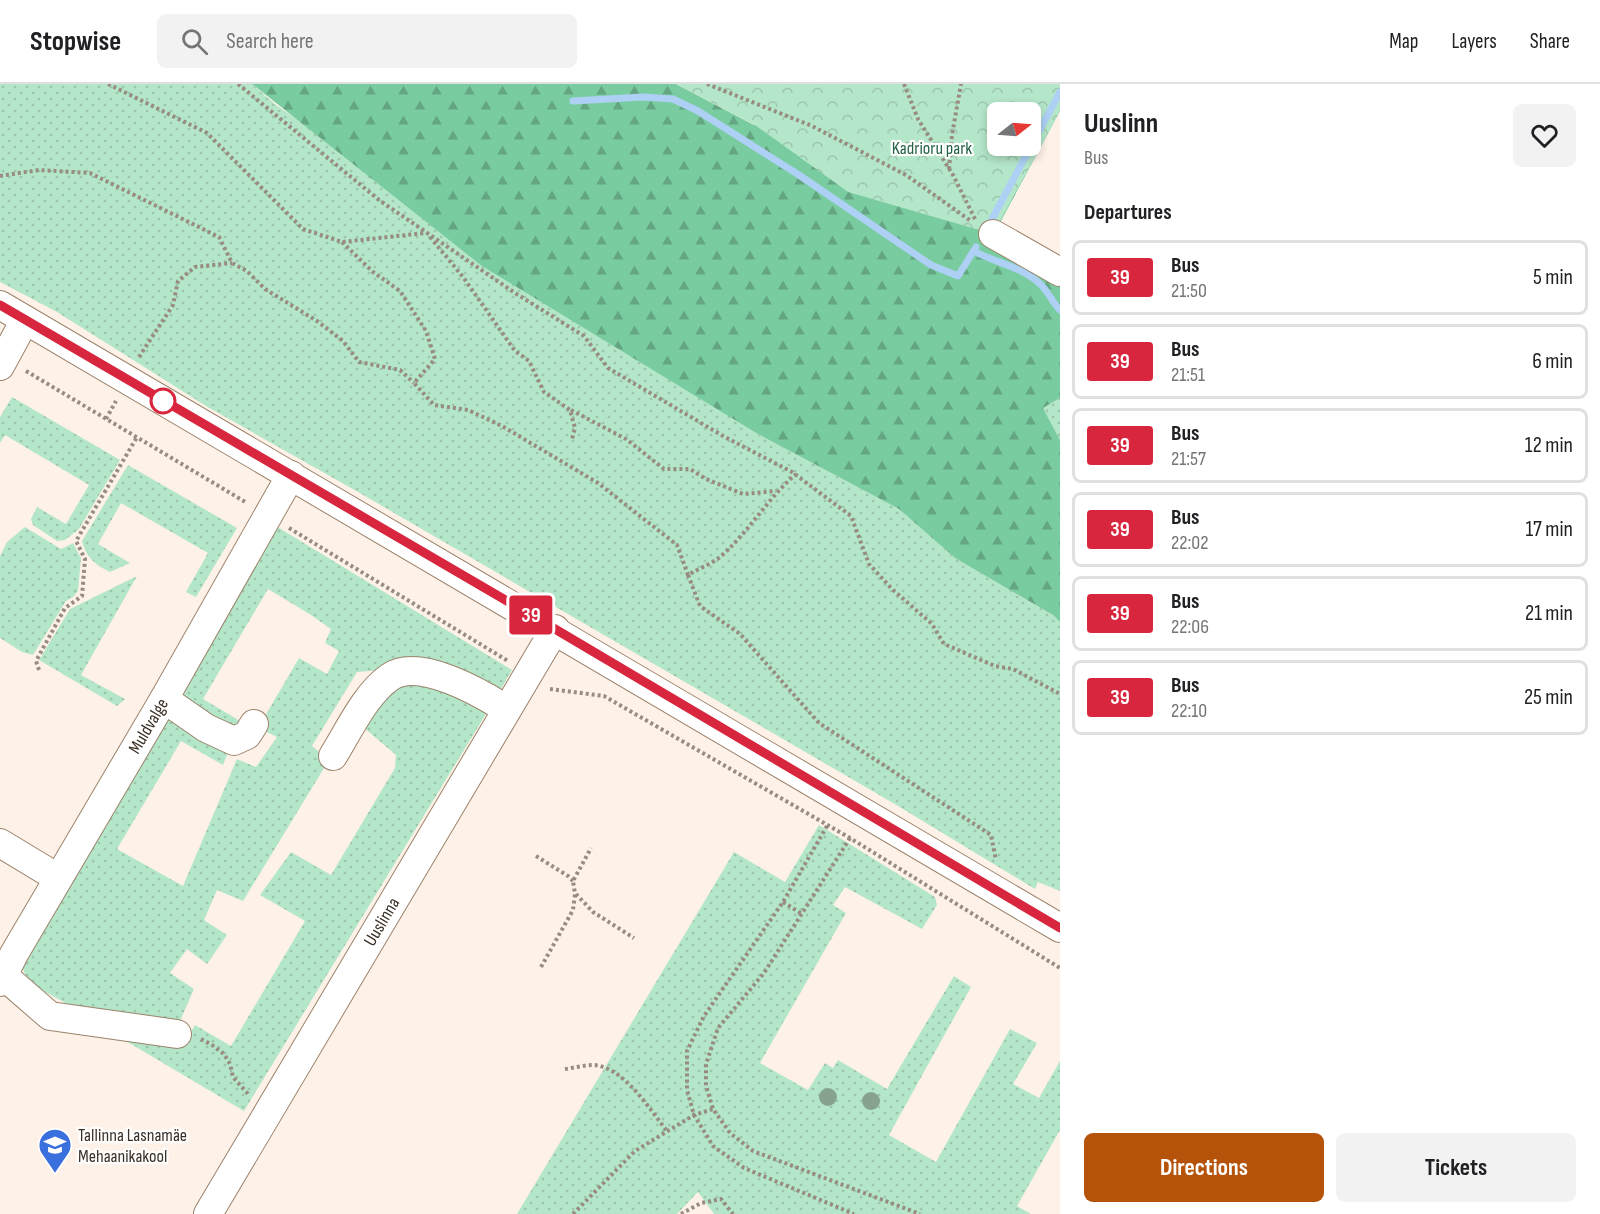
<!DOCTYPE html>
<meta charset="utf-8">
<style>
:root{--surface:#fff;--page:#f2f2f2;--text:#202124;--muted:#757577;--line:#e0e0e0;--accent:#b45309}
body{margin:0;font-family:"Sofia Sans Condensed",sans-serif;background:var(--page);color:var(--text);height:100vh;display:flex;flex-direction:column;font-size:22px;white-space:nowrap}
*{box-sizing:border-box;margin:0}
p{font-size:20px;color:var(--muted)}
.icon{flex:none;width:33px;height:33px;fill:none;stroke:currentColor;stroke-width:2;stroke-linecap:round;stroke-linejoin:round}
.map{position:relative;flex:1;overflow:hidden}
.details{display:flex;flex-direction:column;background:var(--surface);width:540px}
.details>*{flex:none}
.badge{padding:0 12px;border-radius:4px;font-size:21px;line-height:39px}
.needle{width:39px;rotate:73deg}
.fabs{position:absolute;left:987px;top:18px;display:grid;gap:12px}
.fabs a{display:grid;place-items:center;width:54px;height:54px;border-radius:9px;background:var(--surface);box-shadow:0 3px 9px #0003;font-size:30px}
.map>.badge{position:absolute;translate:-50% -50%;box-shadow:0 0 0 3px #fff}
h2{padding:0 24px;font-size:22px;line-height:54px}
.round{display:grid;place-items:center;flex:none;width:63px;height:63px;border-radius:9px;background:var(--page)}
.head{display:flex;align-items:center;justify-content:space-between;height:102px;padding:0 24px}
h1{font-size:28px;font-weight:700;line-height:45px}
.button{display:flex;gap:12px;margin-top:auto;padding:12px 24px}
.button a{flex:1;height:69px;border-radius:9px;background:var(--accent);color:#fff;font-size:24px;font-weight:700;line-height:69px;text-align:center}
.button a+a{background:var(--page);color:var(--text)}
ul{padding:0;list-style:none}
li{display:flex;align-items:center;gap:18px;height:75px;margin:0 12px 9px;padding:0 12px;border:3px solid var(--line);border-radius:9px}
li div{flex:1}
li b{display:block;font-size:22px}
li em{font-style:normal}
li .badge{min-width:66px;font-weight:700;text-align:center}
header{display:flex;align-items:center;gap:36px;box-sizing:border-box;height:84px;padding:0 30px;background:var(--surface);border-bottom:2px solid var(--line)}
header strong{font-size:28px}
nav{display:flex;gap:33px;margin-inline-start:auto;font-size:21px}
.search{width:420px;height:54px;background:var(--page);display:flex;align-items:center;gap:15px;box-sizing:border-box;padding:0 21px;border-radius:9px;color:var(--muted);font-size:22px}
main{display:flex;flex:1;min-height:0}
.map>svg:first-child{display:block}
.grass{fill:url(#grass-dots)}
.forest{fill:url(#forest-firs);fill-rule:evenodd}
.park{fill:url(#park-crowns);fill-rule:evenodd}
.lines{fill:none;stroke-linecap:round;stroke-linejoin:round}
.stream{stroke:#add0f4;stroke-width:7}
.minor-casing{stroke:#9c836b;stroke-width:30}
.path{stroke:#988c82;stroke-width:4;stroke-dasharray:3 3;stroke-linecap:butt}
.minor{stroke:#fff;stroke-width:28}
.tree{fill:#87a38e}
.line-casing{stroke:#fff;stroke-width:14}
.line{stroke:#d7263d;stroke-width:9}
.stop-dot{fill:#fff;stroke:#d7263d;stroke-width:3}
.labels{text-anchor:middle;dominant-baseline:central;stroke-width:4.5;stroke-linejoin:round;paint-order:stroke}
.park-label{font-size:18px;fill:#266345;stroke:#fff}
.street-label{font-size:18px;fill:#3b3026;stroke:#fff}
.poi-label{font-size:18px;fill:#3b3026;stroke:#fff;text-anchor:start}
</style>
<header>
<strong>Stopwise</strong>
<div class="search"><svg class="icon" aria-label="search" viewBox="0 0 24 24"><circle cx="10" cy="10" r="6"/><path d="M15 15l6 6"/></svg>Search here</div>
<nav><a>Map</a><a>Layers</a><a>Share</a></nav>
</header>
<main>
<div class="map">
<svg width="1060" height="1130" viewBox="0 0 1060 1130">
<defs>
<pattern id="grass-dots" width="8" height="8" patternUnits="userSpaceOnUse" patternTransform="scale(1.5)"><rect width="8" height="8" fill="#b4e6c9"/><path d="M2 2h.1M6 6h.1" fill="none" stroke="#9cc6ac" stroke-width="1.8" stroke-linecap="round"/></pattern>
<pattern id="forest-firs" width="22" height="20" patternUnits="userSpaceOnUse" patternTransform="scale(1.5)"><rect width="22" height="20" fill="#78cc9f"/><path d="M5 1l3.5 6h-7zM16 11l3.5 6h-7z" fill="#64a681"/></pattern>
<pattern id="park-crowns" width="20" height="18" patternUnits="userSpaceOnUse" patternTransform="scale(1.5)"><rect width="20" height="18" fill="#b4e6c9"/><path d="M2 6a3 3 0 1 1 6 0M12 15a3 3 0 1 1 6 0" fill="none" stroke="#9cc6ac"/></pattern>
</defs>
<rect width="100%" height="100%" fill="#fef2e8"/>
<g class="grass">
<polygon points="0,0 252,0 276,21 758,350 899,425 955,474 1053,531 1060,538 1060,807 1038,798 1035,805 893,719 358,408 206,322 57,228 0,198"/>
<polygon points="12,313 120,376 79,445 65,456 57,457 33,441 31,435 37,423 66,440 89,401 5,351 0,359 0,333"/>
<polygon points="1060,314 1060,356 1043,324"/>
<path d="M128,381L237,444L196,513L186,508L208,469L121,419L98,460L130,479L110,488C95,481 86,473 82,457Z"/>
<polygon points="276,442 512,586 498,610 381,586 357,588 312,662 329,676 243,817 217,806 204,836 227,851 207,880 187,865 170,889 194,905 180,937 69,921 29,899 22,883 162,625 230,663 223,681 181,657 117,765 183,802 237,675 256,683 277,653 258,644 299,574 327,590 339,567 325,559 331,545 311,531 268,505 203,615 247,641 228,650 179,608"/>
<polygon points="25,443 61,465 73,459 81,474 78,507 73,513 66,517 33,571 22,568 0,554 0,472 7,458"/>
<polygon points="137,492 81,591 125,615 117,622 39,576 70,525"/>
<polygon points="407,598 442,601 489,625 244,1027 109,947 174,961 192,946 195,941 231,962 305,837 260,811 291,768 331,791 395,684 396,671 363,643 384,612"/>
<polygon points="819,741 935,813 937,821 922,845 845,803 833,821 846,829 760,979 808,1006 825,979 833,984 838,976 887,1005 954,892 971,903 889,1051 936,1078 1010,945 1037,959 1013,1000 1039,1014 1060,977 1060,1046 1017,1122 1031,1130 714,1130 698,1108 677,1130 517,1130 734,768 785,798"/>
</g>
<path class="forest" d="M252,0H676L754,41L950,34L1060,0V27L994,150L1060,188V314L1043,324L1060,356V538L1053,531L955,474L899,425L758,350L482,182ZM998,28H1030V62H998Z"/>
<path class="park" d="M676,0H1060V27L993,150L848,108L755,41ZM998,28H1030V62H998Z"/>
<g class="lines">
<g class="stream">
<polyline points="573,17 643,13 673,15 698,27 799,91 931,181 958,192 976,163"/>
<polyline points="992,135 1060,8"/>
<path d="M974,167C995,179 1025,183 1043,203C1049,210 1053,219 1060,226"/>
</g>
<g class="minor-casing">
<g id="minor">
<polyline points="993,150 1060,188"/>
<polyline points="0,221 1060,844"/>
<polyline points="0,282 25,236"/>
<polyline points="164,615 206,644 234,657 247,651 254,640"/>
<path d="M333,672C348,648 366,609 390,593C419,573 481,609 506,625"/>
<polyline points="0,759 58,794"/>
<polyline points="4,892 50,932 177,950"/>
<path id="s1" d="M0,898L14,870L164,615L291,391"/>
<path id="s2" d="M208,1130L555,545"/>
</g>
</g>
<g class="path">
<polyline points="108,0 207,49 303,145 342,158 425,149"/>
<polyline points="238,0 379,116 515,209 584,252 608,284 723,352 792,388 851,432 869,480 892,505 932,540 944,560 995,582 1013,585 1060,610"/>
<polyline points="707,0 812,42 906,91 971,137"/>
<polyline points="904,0 918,35 953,91 975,135"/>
<polyline points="949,85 952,51 961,0"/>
<polyline points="0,92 39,86 90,89 219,153 232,179 247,187 265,205 317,237 343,257 359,278 400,286 414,299"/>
<polyline points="430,153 463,193 515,267 529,277 544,308 570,326 575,344 572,355"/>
<path d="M342,158L373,188L400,207L426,247L435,275L414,299L434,321L468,326L502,342L598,399L677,461L688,491C698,485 711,480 720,473C749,448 767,415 796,390"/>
<polyline points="139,273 173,221 178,197 195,183 232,179"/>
<polyline points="26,287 247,419"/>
<polyline points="571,326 626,355 664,385 690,385 706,395 743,410 776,407"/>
<polyline points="106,335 116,317"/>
<polyline points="289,444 508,577"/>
<polyline points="688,491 700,522 740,550 819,639 991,751 996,776"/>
<polyline points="39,586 36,577 65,524 82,512 85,475 76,457 137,353"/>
<polyline points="550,605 604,612 850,754 1060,884"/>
<polyline points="827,742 783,818 704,932 687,967 687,1006 694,1031 713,1062 744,1084 854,1130"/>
<polyline points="850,754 764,889 718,944 706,980 706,1002 713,1025 730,1049 753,1067 920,1130"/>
<polyline points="536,772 568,792 573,797"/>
<polyline points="576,810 593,828 634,854"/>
<polyline points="783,818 802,830"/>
<polyline points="541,883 573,826 575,810 573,797 591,764"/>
<polyline points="201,955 212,961 224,970 230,980 233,993 249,1011"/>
<path d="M565,985C574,984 584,981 592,981C623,981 650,1026 667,1047"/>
<polyline points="573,1130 635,1067 694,1031 713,1025"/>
<polyline points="681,1130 701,1119 721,1115 733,1130"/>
</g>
<use href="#minor" class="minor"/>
</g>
<g class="tree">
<circle cx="828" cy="1013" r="9"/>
<circle cx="871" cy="1017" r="9"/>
</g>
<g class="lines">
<g class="line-casing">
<polyline id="line" points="0,221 555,545 1060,844"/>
</g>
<use href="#line" class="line"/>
</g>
<defs>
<g id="university-pin" transform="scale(1.725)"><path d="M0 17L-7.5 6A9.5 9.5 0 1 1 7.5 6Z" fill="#3a6fde" stroke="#fff"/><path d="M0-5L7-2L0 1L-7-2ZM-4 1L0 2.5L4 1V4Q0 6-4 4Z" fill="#fff"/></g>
</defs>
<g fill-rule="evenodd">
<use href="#university-pin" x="55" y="1061"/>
</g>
<circle class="stop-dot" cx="163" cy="317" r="12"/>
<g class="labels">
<g class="park-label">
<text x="932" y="64">Kadrioru park</text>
</g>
<g class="street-label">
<text stroke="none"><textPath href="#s1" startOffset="296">Muldvalge</textPath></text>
<text stroke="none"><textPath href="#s2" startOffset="340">Uuslinna</textPath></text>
</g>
<g class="poi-label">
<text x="78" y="1051">Tallinna Lasnamäe<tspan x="78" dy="21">Mehaanikakool</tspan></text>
</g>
</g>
</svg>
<div class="fabs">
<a><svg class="needle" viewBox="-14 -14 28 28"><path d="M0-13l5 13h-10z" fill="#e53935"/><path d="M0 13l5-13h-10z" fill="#757577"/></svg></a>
</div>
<b class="badge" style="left:531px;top:531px;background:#d7263d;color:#fff">39</b>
</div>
<section class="details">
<div class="head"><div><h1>Uuslinn</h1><p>Bus</p></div><a class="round"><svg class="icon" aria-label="heart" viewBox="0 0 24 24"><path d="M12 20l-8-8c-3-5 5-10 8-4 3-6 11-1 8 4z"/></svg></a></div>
<h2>Departures</h2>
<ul>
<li><span class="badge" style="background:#d7263d;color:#fff">39</span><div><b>Bus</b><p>21:50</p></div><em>5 min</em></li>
<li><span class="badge" style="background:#d7263d;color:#fff">39</span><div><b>Bus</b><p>21:51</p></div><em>6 min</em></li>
<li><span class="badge" style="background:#d7263d;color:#fff">39</span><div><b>Bus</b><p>21:57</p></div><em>12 min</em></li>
<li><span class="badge" style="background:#d7263d;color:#fff">39</span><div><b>Bus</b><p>22:02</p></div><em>17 min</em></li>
<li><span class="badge" style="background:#d7263d;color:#fff">39</span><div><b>Bus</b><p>22:06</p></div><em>21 min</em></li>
<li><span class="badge" style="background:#d7263d;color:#fff">39</span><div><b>Bus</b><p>22:10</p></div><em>25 min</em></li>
</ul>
<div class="button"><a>Directions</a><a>Tickets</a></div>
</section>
</main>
